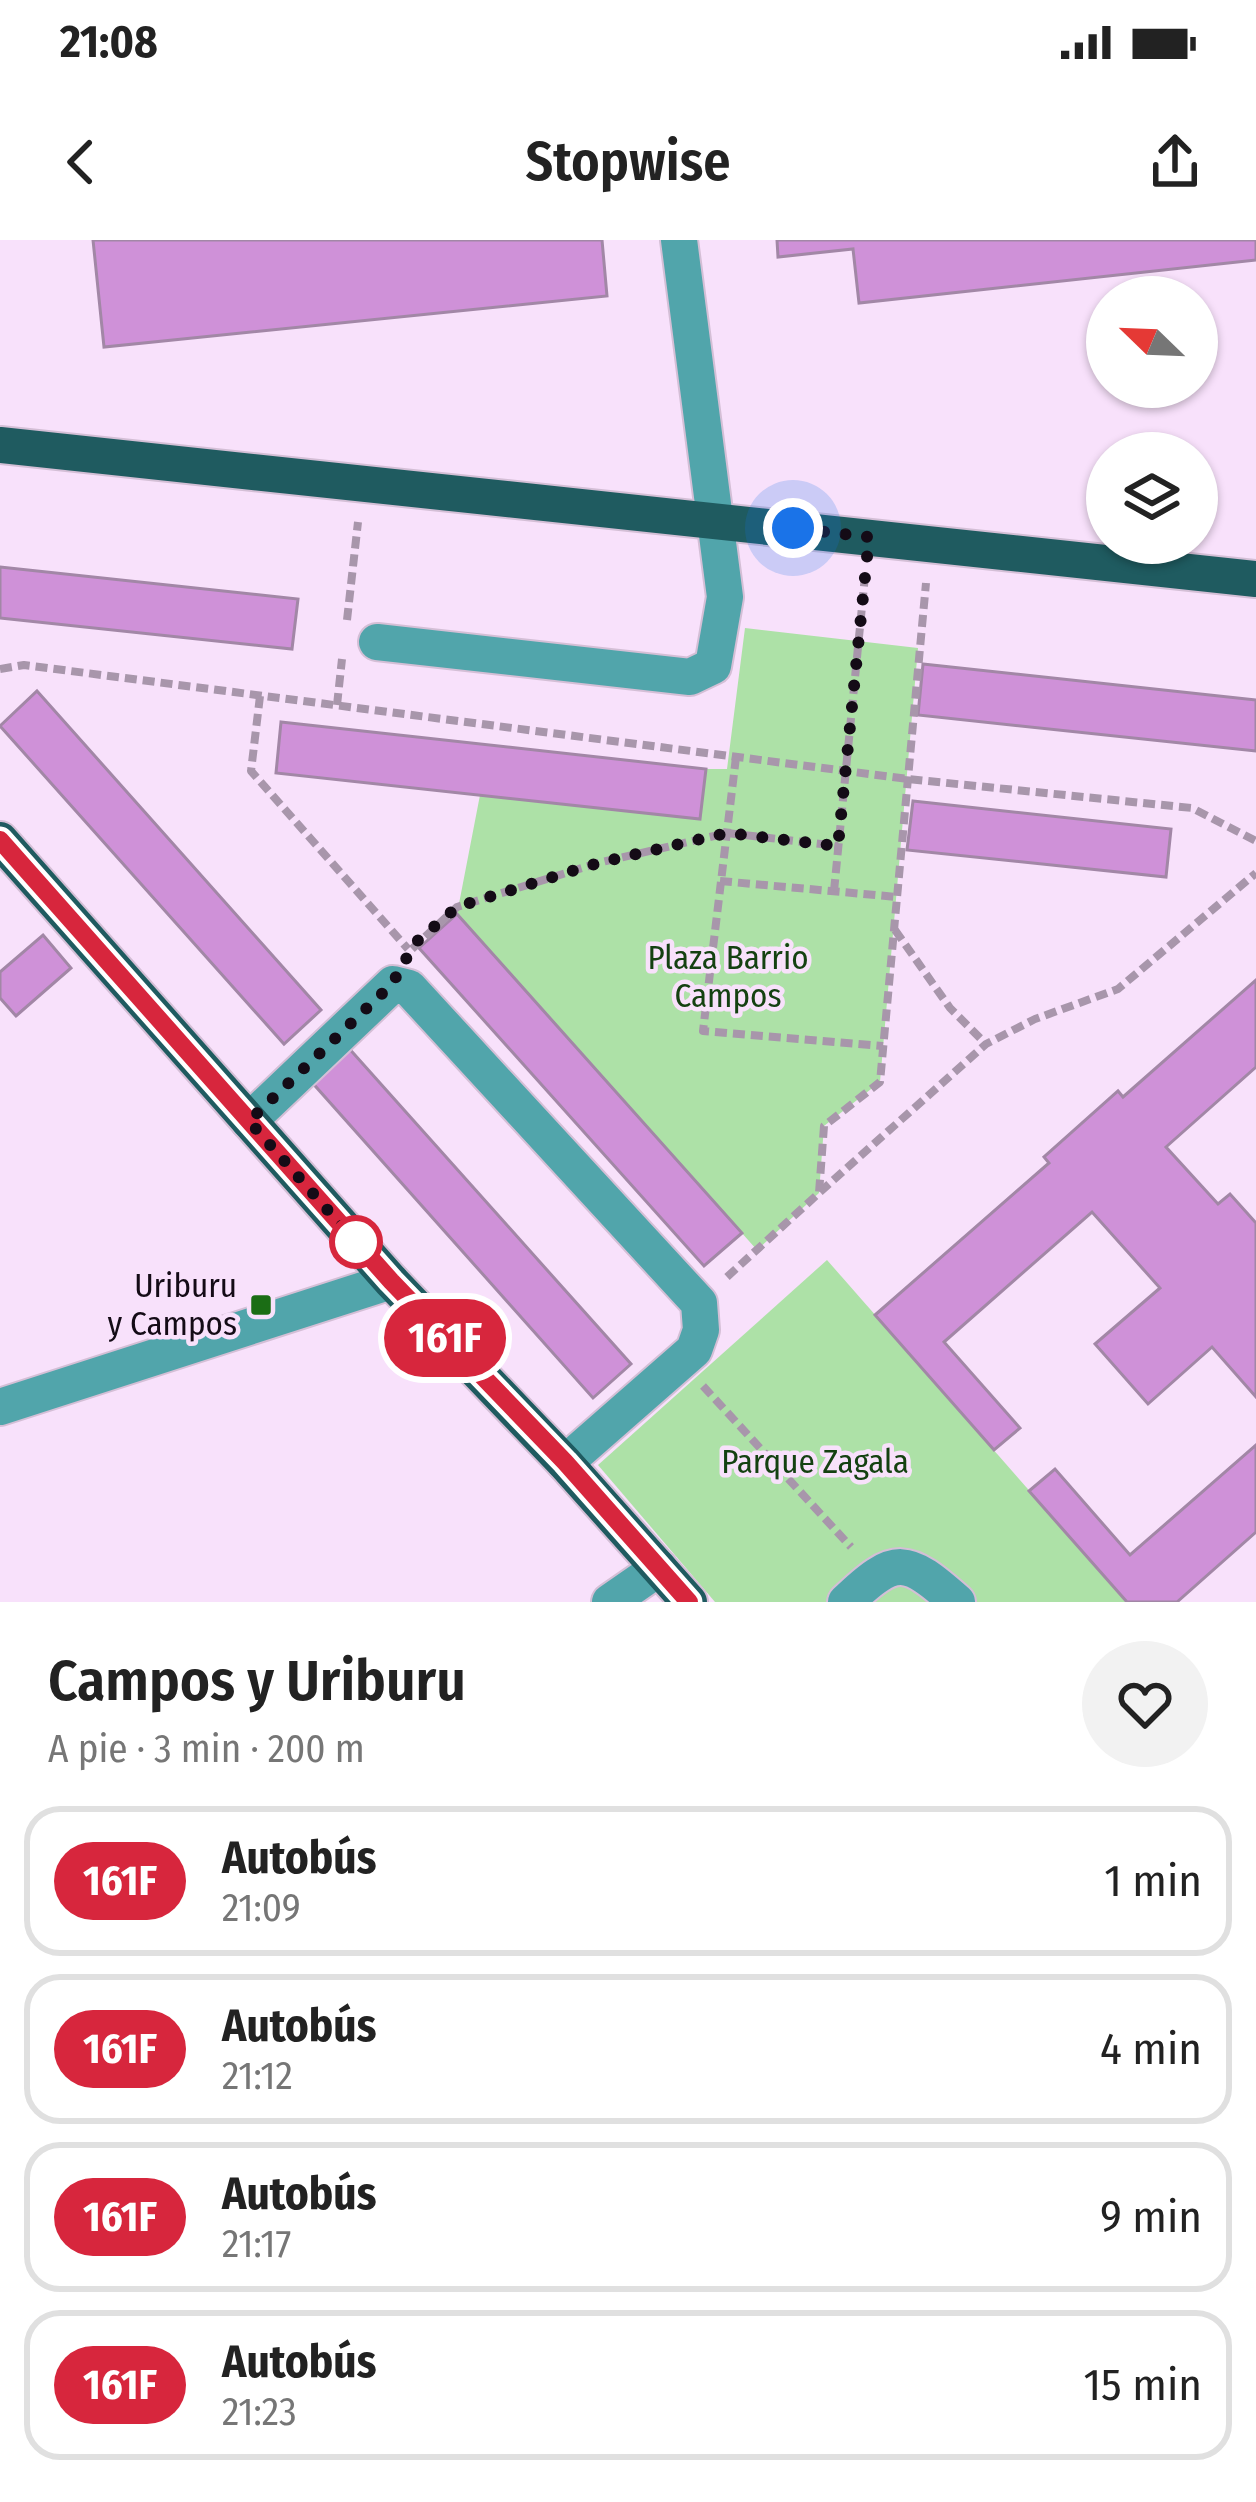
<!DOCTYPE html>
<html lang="es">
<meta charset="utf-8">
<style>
:root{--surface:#fff;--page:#f2f2f2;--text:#222;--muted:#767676;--line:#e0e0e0}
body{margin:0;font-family:"Fira Sans Condensed",sans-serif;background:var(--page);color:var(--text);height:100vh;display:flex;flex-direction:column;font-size:45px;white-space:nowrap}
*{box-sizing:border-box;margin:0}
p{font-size:39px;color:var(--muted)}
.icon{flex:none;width:66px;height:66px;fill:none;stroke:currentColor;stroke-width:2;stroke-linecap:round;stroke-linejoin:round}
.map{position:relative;height:1362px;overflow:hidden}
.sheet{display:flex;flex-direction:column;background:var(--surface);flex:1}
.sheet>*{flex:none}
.badge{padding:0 24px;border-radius:39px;font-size:42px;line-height:78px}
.needle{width:78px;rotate:293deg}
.tools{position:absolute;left:1086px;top:36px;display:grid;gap:24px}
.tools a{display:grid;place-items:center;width:132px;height:132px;border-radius:50%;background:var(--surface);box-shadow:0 3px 9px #0004;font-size:60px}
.you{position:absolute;width:60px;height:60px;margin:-30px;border:9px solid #fff;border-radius:50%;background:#1a73e8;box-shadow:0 0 0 18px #1a73e833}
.map>.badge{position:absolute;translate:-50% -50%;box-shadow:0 0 0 6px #fff}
.round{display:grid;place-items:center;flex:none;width:126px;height:126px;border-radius:63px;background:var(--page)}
.headline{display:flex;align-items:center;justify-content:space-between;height:204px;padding:0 48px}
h1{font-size:57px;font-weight:600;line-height:90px}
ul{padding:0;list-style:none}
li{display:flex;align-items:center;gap:36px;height:150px;margin:0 24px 18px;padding:0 24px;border:6px solid var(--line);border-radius:36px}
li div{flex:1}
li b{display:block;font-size:45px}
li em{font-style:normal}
li .badge{min-width:132px;font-weight:700;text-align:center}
.status{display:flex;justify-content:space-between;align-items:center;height:84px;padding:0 60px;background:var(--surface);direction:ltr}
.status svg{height:33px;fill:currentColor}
header{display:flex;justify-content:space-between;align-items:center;height:156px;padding:0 48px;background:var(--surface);font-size:54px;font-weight:600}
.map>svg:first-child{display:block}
.green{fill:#ade1a7}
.building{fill:#cf91d8;stroke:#a287a6;stroke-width:3}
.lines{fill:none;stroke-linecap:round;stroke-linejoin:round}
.minor-casing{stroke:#d4bfd6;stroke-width:40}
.major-casing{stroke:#d4bfd6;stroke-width:40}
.path{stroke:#a896ab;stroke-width:8;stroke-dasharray:12 6;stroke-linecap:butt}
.minor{stroke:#51a5ab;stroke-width:36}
.major{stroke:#1f5b60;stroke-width:36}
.line-casing{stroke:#fff;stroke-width:27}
.line{stroke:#d7263d;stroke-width:18}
.walk{stroke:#140b16;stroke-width:12;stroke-dasharray:0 21.6}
.stop-dot{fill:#fff;stroke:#d7263d;stroke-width:6}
.poi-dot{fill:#1b6d15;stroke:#f8e1fb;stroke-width:4.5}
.labels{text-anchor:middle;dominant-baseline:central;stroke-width:9;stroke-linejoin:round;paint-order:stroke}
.park-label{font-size:33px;fill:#144111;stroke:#f8e1fb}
.poi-label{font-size:33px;fill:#140b16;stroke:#f8e1fb;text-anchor:end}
</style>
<div class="status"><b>21:08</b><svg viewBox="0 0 49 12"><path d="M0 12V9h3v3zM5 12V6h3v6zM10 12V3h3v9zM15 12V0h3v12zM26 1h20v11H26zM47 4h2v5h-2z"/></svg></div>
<header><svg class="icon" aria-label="back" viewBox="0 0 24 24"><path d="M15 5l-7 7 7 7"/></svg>Stopwise<svg class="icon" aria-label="share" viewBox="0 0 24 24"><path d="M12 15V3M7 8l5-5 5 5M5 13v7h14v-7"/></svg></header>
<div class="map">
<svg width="1256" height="1362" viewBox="0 0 1256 1362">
<rect width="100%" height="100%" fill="#f8e1fb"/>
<g class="green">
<polygon points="745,388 918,408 880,842 824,886 819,953 757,1010 457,674 480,555 700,578 706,529 727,529"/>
<polygon points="827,1020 1127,1362 715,1362 598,1225"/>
</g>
<g class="building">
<polygon points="93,0 602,0 607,56 104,107"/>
<polygon points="777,0 1256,0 1256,20 859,63 853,9 778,17"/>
<polygon points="0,327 298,359 292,409 0,378"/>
<polygon points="923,424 1256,460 1256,511 918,475"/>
<polygon points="37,451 321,770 284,804 0,486"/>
<polygon points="281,482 706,529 700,579 276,533"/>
<polygon points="913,561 1171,589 1166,637 907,610"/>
<polygon points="457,674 742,993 704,1026 419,708"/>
<polygon points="43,695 71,728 16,776 0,758 0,732"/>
<polygon points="1256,740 1256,827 1166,907 1218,964 1230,954 1256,983 1256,1157 1212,1107 1148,1164 1095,1104 1160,1048 1092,972 944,1102 1020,1188 994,1210 875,1075 1049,923 1044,917 1118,851 1123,857"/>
<polygon points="346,805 631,1124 593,1158 309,839"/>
<polygon points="1256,1205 1256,1292 1177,1362 1127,1362 1029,1251 1055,1229 1130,1315"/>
</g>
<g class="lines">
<g class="minor-casing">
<g id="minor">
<polyline points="377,402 690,437 713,426 725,357 679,0"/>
<polyline points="249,881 393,744 409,748 699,1063 701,1090 694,1110 565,1223"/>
<polyline points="0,1167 391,1041"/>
<polyline points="610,1362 659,1328"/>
<path d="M846,1362C896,1314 906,1317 957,1362"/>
</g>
</g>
<g class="major-casing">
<g id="major">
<polyline points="0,205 1256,339"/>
<polyline points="0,600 391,1041 565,1223 689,1362"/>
</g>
</g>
<g class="path">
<polyline points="347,380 358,282"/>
<polyline points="0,429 24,425 908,539 1192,568 1256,601"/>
<polyline points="260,456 251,531 408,709"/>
<polyline points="337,465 342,419"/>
<polyline points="736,517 703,791 883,806"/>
<polyline points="720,641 897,657"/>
<polyline points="834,651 865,336"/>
<polyline points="895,690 950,768 986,804"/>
<polyline points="412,709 457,667 598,623 727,593 838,606"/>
<polyline points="820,952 986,804 1035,779 1118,749 1256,633"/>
<polyline points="727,1037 819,953 824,886 880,842 926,343"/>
<polyline points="703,1146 851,1307"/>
</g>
<use href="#minor" class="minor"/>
<use href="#major" class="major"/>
</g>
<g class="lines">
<g class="line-casing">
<polyline id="line" points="0,600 391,1041 565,1222 689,1362"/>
</g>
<use href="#line" class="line"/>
<polyline class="walk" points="356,1002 249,881 392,744 415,703 457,667 598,623 727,593 838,606 869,297 793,288"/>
</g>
<circle class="stop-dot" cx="356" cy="1002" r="24"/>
<rect class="poi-dot" x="249" y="1053" width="24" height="24" rx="6"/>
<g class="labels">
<g class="park-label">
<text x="728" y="718">Plaza Barrio<tspan x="728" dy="38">Campos</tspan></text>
<text x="815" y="1222">Parque Zagala</text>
</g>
<g class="poi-label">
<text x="237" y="1046">Uriburu<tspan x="237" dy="38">y Campos</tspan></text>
</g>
</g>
</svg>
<div class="tools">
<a><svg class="needle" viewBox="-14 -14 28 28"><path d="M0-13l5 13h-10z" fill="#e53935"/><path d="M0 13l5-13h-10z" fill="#767676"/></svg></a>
<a><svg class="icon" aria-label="layers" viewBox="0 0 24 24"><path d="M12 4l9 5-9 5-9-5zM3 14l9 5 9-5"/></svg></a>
</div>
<div class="you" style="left:793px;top:288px"></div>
<b class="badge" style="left:445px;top:1098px;background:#d7263d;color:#fff">161F</b>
</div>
<section class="sheet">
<div class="headline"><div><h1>Campos y Uriburu</h1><p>A pie · 3 min · 200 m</p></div><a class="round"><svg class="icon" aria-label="heart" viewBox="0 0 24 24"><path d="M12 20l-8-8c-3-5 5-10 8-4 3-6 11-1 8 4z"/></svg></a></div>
<ul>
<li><span class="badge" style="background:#d7263d;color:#fff">161F</span><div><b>Autobús</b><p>21:09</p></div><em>1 min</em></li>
<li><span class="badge" style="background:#d7263d;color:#fff">161F</span><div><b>Autobús</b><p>21:12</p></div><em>4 min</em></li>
<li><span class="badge" style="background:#d7263d;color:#fff">161F</span><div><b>Autobús</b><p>21:17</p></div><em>9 min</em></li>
<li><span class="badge" style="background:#d7263d;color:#fff">161F</span><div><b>Autobús</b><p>21:23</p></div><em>15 min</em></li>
</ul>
</section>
